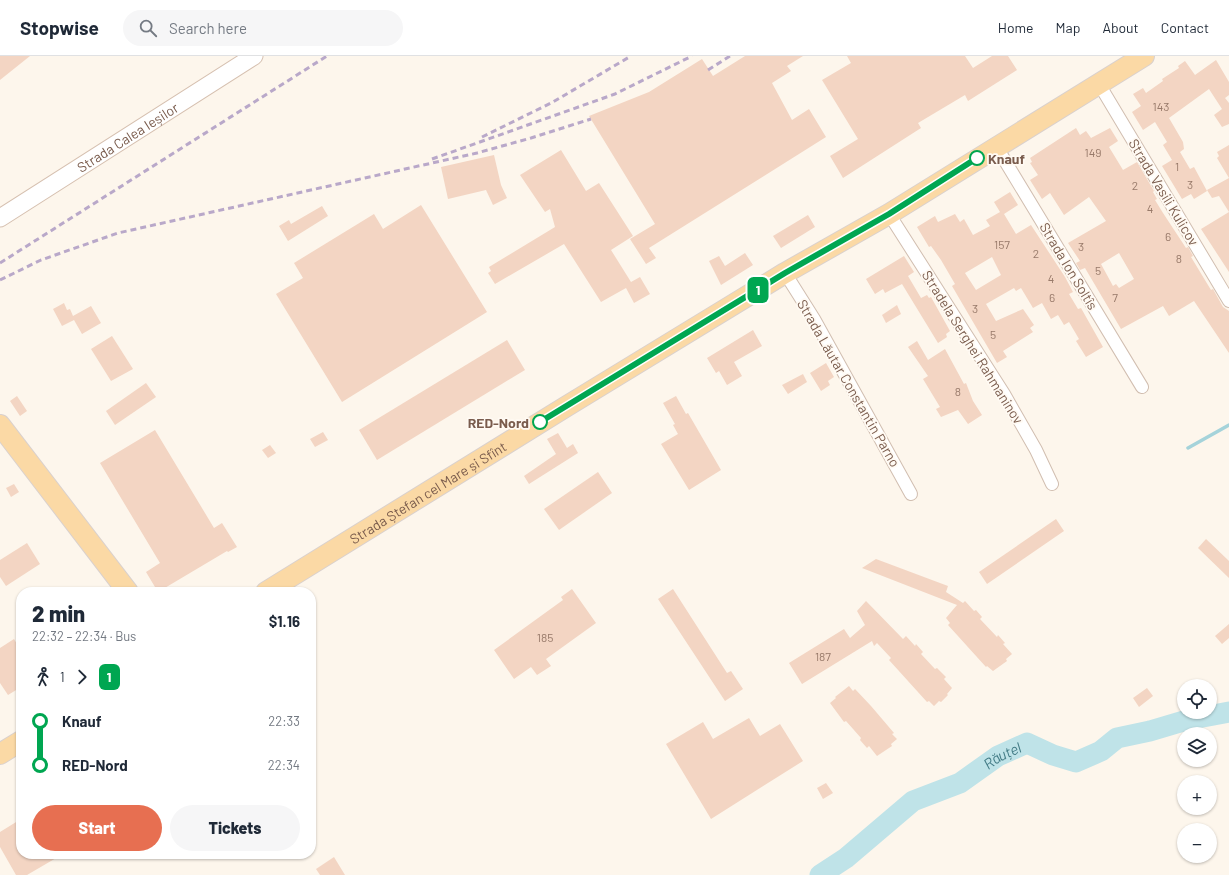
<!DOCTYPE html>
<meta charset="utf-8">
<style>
:root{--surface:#fff;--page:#f6f6f7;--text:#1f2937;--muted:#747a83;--line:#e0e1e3;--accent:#e76f51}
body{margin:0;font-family:Barlow,sans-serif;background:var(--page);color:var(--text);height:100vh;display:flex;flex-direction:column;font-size:15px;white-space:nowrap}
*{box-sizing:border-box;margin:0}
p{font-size:13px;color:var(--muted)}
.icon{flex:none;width:22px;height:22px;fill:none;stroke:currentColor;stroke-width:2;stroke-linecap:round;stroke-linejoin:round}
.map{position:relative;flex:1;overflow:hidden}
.details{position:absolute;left:16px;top:531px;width:300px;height:272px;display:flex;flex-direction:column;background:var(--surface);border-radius:16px;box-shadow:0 1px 3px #0004}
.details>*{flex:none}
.badge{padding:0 8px;border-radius:6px;font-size:14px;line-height:26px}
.tools{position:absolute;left:1177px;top:623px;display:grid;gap:8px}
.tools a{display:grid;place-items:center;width:40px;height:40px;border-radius:50%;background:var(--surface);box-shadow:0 1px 3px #0004;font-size:20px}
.map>.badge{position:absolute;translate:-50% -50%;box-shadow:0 0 0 2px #fff}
.legs{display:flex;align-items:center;gap:6px;height:44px;padding:0 16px;font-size:13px}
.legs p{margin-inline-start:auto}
.overview{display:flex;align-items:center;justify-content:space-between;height:68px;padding:0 16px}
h1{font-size:22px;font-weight:800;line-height:30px}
.cta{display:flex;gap:8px;margin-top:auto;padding:8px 16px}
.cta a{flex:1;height:46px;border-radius:24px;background:var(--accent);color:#fff;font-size:16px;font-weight:800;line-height:46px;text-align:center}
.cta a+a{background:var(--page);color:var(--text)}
ul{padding:0 16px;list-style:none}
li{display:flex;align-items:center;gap:14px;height:44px;font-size:15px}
li i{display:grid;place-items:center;width:6px;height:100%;margin:0 5px;background:currentColor}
li i::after{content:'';width:10px;height:10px;margin:-5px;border:3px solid;border-radius:50%;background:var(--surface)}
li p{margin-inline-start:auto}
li:first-child i{background:linear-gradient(#0000 50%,currentColor 0)}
li:last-child i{background:linear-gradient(currentColor 50%,#0000 0)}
header{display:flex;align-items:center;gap:24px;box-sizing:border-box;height:56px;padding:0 20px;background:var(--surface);border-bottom:1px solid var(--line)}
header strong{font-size:19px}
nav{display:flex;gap:22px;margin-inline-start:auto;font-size:14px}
.search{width:280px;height:36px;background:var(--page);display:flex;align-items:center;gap:10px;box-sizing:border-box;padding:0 14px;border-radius:22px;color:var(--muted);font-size:15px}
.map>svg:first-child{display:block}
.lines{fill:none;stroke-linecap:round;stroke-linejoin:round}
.stream{stroke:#a5d3da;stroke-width:3.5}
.river{stroke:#bfe3e8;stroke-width:21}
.building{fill:#f3d5c3;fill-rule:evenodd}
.street-casing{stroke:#d1beb0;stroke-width:14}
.secondary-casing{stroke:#d6c0b0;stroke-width:19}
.primary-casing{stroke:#dad1cd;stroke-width:22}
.street{stroke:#fff;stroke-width:12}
.secondary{stroke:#fff;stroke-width:17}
.primary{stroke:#fbd9a5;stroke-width:20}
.rail{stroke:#b9a8c9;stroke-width:3;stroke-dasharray:6 4;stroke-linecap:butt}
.line-1-casing{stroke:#fff;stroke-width:9}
.line-1{stroke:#00a651;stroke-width:6}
.stop-1-dot{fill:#fff;stroke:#00a651;stroke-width:2}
.labels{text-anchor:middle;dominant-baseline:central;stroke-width:3.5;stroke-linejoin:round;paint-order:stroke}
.number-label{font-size:12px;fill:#987a6a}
.street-label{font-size:14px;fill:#7a5c4d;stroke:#fffaf3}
.stop-label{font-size:14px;font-weight:bold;fill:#7a5c4d;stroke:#fffaf3;text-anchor:start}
.water-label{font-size:15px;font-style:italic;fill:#437c86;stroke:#fffaf3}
</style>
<header>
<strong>Stopwise</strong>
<div class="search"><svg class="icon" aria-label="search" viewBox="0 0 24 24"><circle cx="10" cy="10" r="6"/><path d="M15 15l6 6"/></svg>Search here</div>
<nav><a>Home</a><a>Map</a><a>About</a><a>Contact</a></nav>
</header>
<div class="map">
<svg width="1229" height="819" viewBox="0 0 1229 819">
<rect width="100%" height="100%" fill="#fdf6ec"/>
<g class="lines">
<polyline class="stream" points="1188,392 1229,369"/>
<path class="river" id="s1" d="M820,819L846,802L913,745L960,727L998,700L1027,687L1053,699L1076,706L1101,695L1117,682L1150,675L1187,664L1229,656"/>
</g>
<g class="building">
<polygon points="0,0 30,0 0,24"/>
<polygon points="745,0 803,0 787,10 791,15 772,27 792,64 809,53 826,81 649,192 656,202 646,208 630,183 655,168 589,60 649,36 702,3 713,20"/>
<polygon points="847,0 965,0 973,12 992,0 1008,0 1017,14 968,45 965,39 918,67 921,72 843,122 830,100 858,83 822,24 851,7"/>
<polygon points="1216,4 1229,26 1229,39 1225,42 1229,47 1229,68 1222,71 1214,59 1222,53 1209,33 1169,62 1183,86 1184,93 1180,96 1190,113 1194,111 1207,135 1194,143 1191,138 1182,143 1162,110 1172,104 1163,89 1167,86 1155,66 1143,74 1132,56 1141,50 1133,38 1143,32 1146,37 1163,25 1162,23 1179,12 1178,10 1185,5 1195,19"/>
<path d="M1076,72L1080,79L1086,75L1091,82L1110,72L1118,85L1109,91L1123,114L1137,106L1154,135L1153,136L1157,143L1155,144L1163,157L1186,192L1188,191L1192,198L1193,200L1191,201L1211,234L1213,233L1223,251L1229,255V297L1194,245L1169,260L1163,250L1121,273L1085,212L1080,214L1076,207L1080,205L1068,187L1106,165L1089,141L1064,159L1050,137L1042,143L1030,124L1038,119L1030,107L1032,106L1030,102ZM1119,197L1134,223L1119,232L1116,228L1113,230L1101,208Z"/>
<polygon points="1229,89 1229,216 1201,173 1229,156 1219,140 1212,142 1207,134 1229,122 1217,102 1219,100 1217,96"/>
<polygon points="561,94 586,135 599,127 633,180 611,194 631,226 640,221 650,238 634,247 626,232 601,246 564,188 495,228 488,217 491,215 489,211 555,171 550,153 545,156 520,119"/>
<polygon points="494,99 501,129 507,142 493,149 486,134 448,143 441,111"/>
<path d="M1010,136L1018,149L1004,158L1016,178L1031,169L1065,221L1073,236L1069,238L1078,253L1081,252L1103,291L1086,301L1076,285L1079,283L1069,266L1064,269L1058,259L1051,263L1042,247L1033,252L1021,232L1016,235L1014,232L986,248L996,265L1023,253L1034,269L1030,272L1033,276L1003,295L1007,301L997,307L952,230L955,228L941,204L931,190L929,191L917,171L935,160L938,166L955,158L960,166L964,163L973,179L990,170L986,164L1000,156L994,146ZM992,201L1001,219L976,234L965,217Z"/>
<polygon points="421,149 487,256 342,346 276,238 303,222 294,207 374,158 383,173"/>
<polygon points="322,150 328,160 288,185 279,170 289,164 291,168"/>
<polygon points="808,159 815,171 781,192 773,180"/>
<polygon points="745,197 753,209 721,229 709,205 719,200 725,210"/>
<polygon points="904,200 914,216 908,220 921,242 927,239 929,242 931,241 950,275 946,278 947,281 938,287 902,228 885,237 883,233 875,238 866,223"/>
<polygon points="64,247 67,254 70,253 73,260 91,250 101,267 82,278 74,264 62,270 53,253"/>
<polygon points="897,249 901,258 886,267 882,259"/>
<polygon points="753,274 762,290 734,306 742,320 727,329 719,315 716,317 707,302"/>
<polygon points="112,280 133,313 111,325 91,293"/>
<polygon points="507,284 525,314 377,404 359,374"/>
<polygon points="917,285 928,304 945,293 964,328 966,327 973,345 982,359 968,368 958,354 941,361 936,353 940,351 923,323 928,320 908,291"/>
<polygon points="826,307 834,321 828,325 830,329 821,335 810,317"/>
<polygon points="803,318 807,326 788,338 782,329"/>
<polygon points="146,327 156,341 115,369 106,355"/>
<polygon points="17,340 27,355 20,360 10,345"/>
<polygon points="676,340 686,358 688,357 721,414 689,434 661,388 678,378 673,369 675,368 663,347"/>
<polygon points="155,374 214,472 222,467 237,491 228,496 227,495 158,536 146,516 160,507 100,407"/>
<polygon points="323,376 328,384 315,391 310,383"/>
<polygon points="558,377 567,392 573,388 578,397 529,428 524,420 556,398 547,383"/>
<polygon points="270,389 276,397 268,402 262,394"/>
<polygon points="598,416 612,437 559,474 544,453"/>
<polygon points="14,428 19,436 11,441 6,432"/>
<polygon points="1056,463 1064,475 987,528 979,516"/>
<polygon points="1206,483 1229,505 1229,522 1198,492"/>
<polygon points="27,487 40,508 6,530 0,521 0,504"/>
<polygon points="876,503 948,530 946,536 963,547 965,545 974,555 976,554 982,561 980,563 997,581 998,579 1005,587 1003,588 1012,598 1006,603 1007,605 993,615 987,610 986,611 948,569 950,567 946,562 957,549 862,512"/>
<polygon points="572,533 596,567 546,603 551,610 537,619 531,611 514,623 494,594 563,544 561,541"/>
<polygon points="673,533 727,617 731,615 743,633 725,645 658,543"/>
<polygon points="866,545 903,583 906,580 915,590 916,588 923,596 921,598 935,613 937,612 946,621 944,623 952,632 947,638 948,639 941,646 939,645 934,650 929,645 927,646 889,604 891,602 877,587 874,590 872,585 802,628 789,607 844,573 850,582 865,569 857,555"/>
<polygon points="1229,568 1229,582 1222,588 1215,580"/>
<polygon points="14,583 21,595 21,631 8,639 0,627 0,592"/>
<polygon points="849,630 853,635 855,633 871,650 894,677 892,678 897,683 891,688 892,690 877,700 869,690 867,692 860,684 861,682 846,665 844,666 830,647 836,642 835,641"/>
<polygon points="1147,632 1153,640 1139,651 1133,642"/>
<polygon points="749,662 760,680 780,668 803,705 711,763 666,688 703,666 713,683"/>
<polygon points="826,727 833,737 823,743 817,732"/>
<polygon points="21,763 21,798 63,798 27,819 16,819 0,791 0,776"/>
<polygon points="334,801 345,819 320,819 316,813"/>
</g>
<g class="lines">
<g class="street-casing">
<g id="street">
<polyline points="1099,28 1229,245"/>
<polyline points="996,90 1142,331"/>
<polyline points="889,158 1004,338 1036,394 1052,428"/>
<polyline points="785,217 814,263 911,438"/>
</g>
</g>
<g class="secondary-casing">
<g id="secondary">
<path id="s2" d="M0,162L254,0"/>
</g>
</g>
<g class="primary-casing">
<g id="primary">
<polyline points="0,369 128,536"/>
<path id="s3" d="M266,536L567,350L785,217L889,158L1144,0"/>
<polyline points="0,698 21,685"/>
</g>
</g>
<use href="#street" class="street"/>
<use href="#secondary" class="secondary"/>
<use href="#primary" class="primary"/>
<g class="rail">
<polyline points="708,14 730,0"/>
<polyline points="482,81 553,46 631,0"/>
<polyline points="432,103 615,38 692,0"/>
<polyline points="0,207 327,0"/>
<polyline points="0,224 41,204 118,177 477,97 531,82 591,63"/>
</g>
</g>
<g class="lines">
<g class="line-1-casing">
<polyline id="line-1" points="540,366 785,217 889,158 977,102"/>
</g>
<use href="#line-1" class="line-1"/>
</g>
<g class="stop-1-dot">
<circle cx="977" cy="102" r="7"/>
<circle cx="540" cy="366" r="7"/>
</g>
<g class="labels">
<g class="number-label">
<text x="1161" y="50">143</text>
<text x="1093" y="96">149</text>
<text x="1177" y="110">1</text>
<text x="1190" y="128">3</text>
<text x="1135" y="129">2</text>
<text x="1150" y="152">4</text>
<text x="1168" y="180">6</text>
<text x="1002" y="188">157</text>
<text x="1081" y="190">3</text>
<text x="1036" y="197">2</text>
<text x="1179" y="202">8</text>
<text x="1098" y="214">5</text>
<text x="1051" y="222">4</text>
<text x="1052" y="241">6</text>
<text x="1115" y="241">7</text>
<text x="975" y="252">3</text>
<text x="993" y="278">5</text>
<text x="958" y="335">8</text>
<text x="545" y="581">185</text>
<text x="823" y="600">187</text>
</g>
<g class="street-label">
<text stroke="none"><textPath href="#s2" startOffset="151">Strada Calea Ieșilor</textPath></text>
<text transform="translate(1164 136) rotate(59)">Strada Vasili Kulicov</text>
<text transform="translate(1069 210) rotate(59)">Strada Ion Soltîs</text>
<text transform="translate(973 291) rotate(58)">Stradela Serghei Rahmaninov</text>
<text transform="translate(849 327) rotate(60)">Strada Lăutar Constantin Parno</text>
<text stroke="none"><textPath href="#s3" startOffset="190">Strada Ștefan cel Mare și Sfînt</textPath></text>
</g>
<g class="stop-label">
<text x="988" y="102">Knauf</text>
<text x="529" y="366" text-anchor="end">RED-Nord</text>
</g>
<g class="water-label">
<text stroke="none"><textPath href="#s1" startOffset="220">Răuțel</textPath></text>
</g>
</g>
</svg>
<div class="tools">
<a><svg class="icon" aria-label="locate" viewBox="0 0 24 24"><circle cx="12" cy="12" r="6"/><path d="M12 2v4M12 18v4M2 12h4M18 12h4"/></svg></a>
<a><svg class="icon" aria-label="layers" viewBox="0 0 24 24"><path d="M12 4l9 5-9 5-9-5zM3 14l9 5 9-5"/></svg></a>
<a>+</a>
<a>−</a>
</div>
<b class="badge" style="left:758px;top:234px;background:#00a651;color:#fff">1</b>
<section class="details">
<div class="overview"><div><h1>2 min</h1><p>22:32 – 22:34 · Bus</p></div><b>$1.16</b></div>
<div class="legs"><svg class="icon" aria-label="walk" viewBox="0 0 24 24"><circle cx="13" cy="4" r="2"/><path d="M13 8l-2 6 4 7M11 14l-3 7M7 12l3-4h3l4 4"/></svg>1<svg class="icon" aria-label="forward" viewBox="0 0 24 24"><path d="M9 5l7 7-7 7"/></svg><b class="badge" style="background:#00a651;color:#fff">1</b></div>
<ul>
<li><i style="color:#00a651"></i><b>Knauf</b><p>22:33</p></li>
<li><i style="color:#00a651"></i><b>RED-Nord</b><p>22:34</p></li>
</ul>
<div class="cta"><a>Start</a><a>Tickets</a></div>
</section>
</div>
